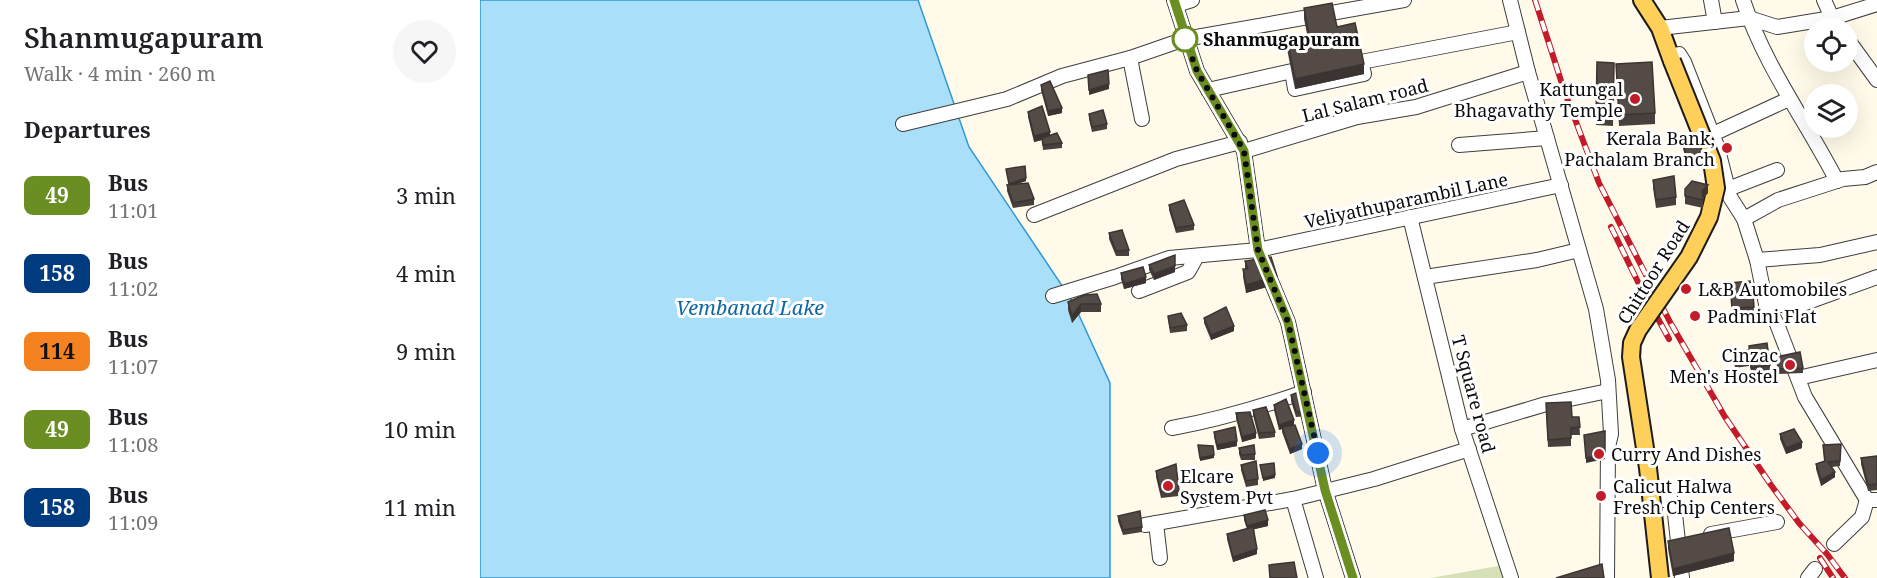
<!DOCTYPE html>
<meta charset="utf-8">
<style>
:root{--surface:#fff;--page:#f6f6f6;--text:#202124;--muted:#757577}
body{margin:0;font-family:"Noto Serif",serif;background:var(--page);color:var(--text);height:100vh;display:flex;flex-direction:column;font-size:22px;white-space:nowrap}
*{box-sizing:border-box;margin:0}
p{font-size:20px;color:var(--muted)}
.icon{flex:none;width:33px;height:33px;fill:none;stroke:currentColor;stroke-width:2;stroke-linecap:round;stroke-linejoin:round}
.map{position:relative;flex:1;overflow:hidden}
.details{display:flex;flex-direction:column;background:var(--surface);width:480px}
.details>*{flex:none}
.badge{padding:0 12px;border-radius:9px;font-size:21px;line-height:39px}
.buttons{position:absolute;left:1324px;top:18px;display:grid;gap:12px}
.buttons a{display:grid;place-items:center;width:54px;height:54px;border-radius:50%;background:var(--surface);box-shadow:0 6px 24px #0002;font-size:30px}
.you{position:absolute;width:30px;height:30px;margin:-15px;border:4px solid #fff;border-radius:50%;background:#1a73e8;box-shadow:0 0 0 9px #1a73e833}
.map>.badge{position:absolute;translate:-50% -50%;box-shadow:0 0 0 3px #fff}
h2{padding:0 24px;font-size:22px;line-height:54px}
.round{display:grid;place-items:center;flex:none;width:63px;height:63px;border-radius:32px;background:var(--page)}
.head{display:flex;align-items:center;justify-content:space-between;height:102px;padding:0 24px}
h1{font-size:28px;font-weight:600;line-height:45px}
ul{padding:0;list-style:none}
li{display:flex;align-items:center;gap:18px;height:78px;padding:0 24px}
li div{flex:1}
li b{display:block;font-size:22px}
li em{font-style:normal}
li .badge{min-width:66px;font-weight:700;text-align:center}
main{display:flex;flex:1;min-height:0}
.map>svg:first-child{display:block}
.cemetery{fill:#d6e1ba}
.water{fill:#aadffa;stroke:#2d98d5;stroke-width:1.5}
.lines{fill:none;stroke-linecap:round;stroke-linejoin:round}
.minor-casing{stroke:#3e3e3e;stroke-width:16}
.major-casing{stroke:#1c1c1c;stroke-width:20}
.minor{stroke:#fff;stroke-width:14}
.major{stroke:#ffd059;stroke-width:16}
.rail-casing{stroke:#c21c2a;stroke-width:6}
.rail{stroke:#fff;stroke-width:4;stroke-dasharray:11;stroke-linecap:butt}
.major-bridge-casing{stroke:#1c1c1c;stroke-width:20;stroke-linecap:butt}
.major-bridge{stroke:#ffd059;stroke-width:16}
.wall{fill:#48403d}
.shaded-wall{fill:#3b3432}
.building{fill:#544b47;stroke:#3b3432;stroke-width:1.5}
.line-casing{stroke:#fff;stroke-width:14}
.line{stroke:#6b8e23;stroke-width:9}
.walk{stroke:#0b0b0b;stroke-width:6;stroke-dasharray:0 10.8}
.stop-dot{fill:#fff;stroke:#6b8e23;stroke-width:3}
.poi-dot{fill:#c21c2a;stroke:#fff;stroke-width:2}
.labels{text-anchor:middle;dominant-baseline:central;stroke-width:6;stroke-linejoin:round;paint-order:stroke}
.stop-label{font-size:18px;font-weight:bold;fill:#0b0b0b;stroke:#fff;text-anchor:start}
.poi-label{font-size:18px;fill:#0b0b0b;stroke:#fff;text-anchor:start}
.street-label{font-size:18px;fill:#0b0b0b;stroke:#fff}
.water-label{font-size:20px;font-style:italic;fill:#0e67a3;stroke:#fff}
</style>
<main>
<section class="details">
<div class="head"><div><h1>Shanmugapuram</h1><p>Walk · 4 min · 260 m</p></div><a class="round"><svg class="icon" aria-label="heart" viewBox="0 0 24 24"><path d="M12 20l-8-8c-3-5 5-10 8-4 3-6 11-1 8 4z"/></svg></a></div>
<h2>Departures</h2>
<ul>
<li><span class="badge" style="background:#6b8e23;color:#fff">49</span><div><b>Bus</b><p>11:01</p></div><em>3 min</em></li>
<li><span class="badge" style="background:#003b80;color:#fff">158</span><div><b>Bus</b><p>11:02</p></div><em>4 min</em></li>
<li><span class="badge" style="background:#f58220;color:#111">114</span><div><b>Bus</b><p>11:07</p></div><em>9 min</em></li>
<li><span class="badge" style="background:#6b8e23;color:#fff">49</span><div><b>Bus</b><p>11:08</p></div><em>10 min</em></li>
<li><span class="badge" style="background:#003b80;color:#fff">158</span><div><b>Bus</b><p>11:09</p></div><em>11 min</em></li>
</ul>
</section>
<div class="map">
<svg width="1397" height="578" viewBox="0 0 1397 578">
<rect width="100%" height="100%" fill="#fffae9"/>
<polygon class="cemetery" points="1029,564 1034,578 951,578"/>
<polygon class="water" points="0,0 438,0 489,147 593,302 630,383 630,578 0,578"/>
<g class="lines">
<g class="minor-casing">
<g id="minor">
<polyline points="694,0 717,71 764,151 778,250 808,322 845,490 873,578"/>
<polyline points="1030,0 1048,72 1116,309 1128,380 1131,434 1128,447 1127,578"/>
<polyline points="1231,0 1235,22"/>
<path d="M1263,0C1284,65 1326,121 1357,181"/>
<polyline points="1344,0 1352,18 1360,28"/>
<polyline points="696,5 712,0"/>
<polyline points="1180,28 1269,18 1297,27 1352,18 1397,4"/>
<polyline points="1368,40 1397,80"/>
<polyline points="1190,56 1199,54 1204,62 1237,146 1250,197 1264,219 1277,260 1286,304 1297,324 1325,397 1387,500 1397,500"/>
<polyline points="650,58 662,119"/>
<polyline points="728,90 812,71 815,89 884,74 881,62 1038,32"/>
<polyline points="423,124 527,99 582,76 650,58 705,39 924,0"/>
<polyline points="1233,134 1309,99"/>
<polyline points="979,145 1067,138"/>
<polyline points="764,151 877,117 936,107 1048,72"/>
<polyline points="1248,189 1297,170"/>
<polyline points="554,215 696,159 760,142"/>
<polyline points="930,217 982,429 1031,578"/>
<polyline points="1264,219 1298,200 1363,179 1385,177 1397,172"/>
<polyline points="1277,260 1340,255 1397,242"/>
<polyline points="945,277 1057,260 1099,250"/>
<polyline points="659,291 708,272 717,256"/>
<polyline points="573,296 635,277 689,258 778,250 1081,185"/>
<polyline points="1286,304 1317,306 1397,277"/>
<polyline points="1318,378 1397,360"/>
<path d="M692,428C737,420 781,407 824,392"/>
<polyline points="982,429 1066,404 1128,391"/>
<polyline points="1183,500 1190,498 1195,514 1202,578"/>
<polyline points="676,523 680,558"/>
<polyline points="665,525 813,499"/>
<polyline points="1231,534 1297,522"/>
<polyline points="1354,544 1382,517 1387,500"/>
<polyline points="836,578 813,499 894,479 989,449"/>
<polyline points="1328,578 1335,569"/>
</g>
</g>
<g class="major-casing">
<polyline id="major" points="1162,0 1180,28 1192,61"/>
</g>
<use href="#minor" class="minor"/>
<use href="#major" class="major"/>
<g class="rail-casing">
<g id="rail">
<polyline points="1055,0 1084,90 1119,183 1190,322 1245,417 1291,485 1319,523 1347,554 1365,578"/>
<polyline points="1131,227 1158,282 1189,339"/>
<polyline points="1340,558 1353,578"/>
</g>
</g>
<use href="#rail" class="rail"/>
<g class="major-bridge-casing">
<polyline id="major-bridge" points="1180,578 1168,468 1151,357 1152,343 1158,330 1209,257 1229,217 1236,188 1232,161 1192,61"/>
</g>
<use href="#major-bridge" class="major-bridge"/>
</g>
<g class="wall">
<polygon points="824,8 857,27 884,74 815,89 807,49 807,39 827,34 824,19"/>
<polygon points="1117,62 1134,63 1133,126 1116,125"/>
<polygon points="1136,64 1175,113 1175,124 1139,126"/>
<polygon points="561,85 582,113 568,116 561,90"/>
<polygon points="548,112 570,135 582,143 582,148 563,150 562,140 554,142 548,117"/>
<polygon points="609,114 627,124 627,129 612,132 609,119"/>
<polygon points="1202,140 1224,160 1224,166 1208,167 1202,145"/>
<polygon points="526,169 546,181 536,184 554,199 554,205 533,208 527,191 527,185 529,185"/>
<polygon points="1173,180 1196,197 1196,205 1176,208 1173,188"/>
<polygon points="1205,189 1228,193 1223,198 1223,208 1205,204"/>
<polygon points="689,205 714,225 714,230 696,233 689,210"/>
<polygon points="629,233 649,250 649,256 636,256 629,239"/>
<polygon points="765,261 797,284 766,293 763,277 763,269 765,269"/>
<polygon points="669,265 695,272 674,280 669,270"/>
<polygon points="641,273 666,283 644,289 641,279"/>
<polygon points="1270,281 1271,293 1273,293 1274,312 1252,313 1251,301 1252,296 1250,283"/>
<polygon points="588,302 621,304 621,312 601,312 592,323 588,310"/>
<polygon points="688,316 707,325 707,331 690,333"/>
<polygon points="724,318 754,331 731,340 724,323"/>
<polygon points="1269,346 1290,365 1290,370 1271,373"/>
<polygon points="1268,350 1269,366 1255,368 1253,351"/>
<polygon points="1296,357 1323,368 1323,373 1299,374 1296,362"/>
<polygon points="811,395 829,411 829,416 816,417 811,401"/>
<polygon points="794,405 814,425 822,449 810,454 802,432 802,429 799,430 794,410"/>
<polygon points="773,410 795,432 795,437 779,439 773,415"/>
<polygon points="1066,411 1092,417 1099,417 1100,435 1091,435 1091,446 1068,447"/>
<polygon points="756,413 776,438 762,442 756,418"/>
<polygon points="734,432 757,446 737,450 734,437"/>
<polygon points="1300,434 1322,448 1306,454 1300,439"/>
<polygon points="1343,445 1361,449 1360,466 1352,467 1355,477 1341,486 1336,469 1336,464 1344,461"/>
<polygon points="759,448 775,454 775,460 761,460 759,454"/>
<polygon points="1397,456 1397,490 1388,491 1381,464 1381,458"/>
<polygon points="761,465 778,479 778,485 766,487 761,470"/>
<polygon points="676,471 699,491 699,496 681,498 676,477"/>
<polygon points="764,515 788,526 774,529 777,554 753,562 747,539 747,534 767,529 764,520"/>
<polygon points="638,516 662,527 662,532 643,535 638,521"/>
<polygon points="1188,541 1254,561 1193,576 1188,549"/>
</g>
<g class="shaded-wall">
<polygon points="884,64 884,74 815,89 815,79"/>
<polygon points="629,84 629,89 609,95 609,90"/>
<polygon points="582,108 582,113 568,116 568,111"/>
<polygon points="570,132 570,138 554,142 554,136"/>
<polygon points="546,178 546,181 529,187 529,184"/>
<polygon points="1228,185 1228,193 1222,199 1222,191"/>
<polygon points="695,266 695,272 674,280 674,274"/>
<polygon points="797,276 797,284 766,293 766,285"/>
<polygon points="666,277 666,283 644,289 644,284"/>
<polygon points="601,304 601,312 592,323 592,316"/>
<polygon points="754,326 754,331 731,340 731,335"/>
<polygon points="814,420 814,425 802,427 802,429 799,430 799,425"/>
<polygon points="776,433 776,438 762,442 762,437"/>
<polygon points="757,441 757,446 737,450 737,445"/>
<polygon points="1322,442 1322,448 1306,454 1306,448"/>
<polygon points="822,444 822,449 810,454 810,449"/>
<polygon points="1125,454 1125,459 1106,463 1106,458"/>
<polygon points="734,455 734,458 720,461 720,458"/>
<polygon points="1355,472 1355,477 1341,486 1341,480"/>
<polygon points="795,475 795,478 783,481 783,478"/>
<polygon points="788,520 788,526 767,531 767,526"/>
<polygon points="777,549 777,554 753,562 753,557"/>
<polygon points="1254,553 1254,561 1193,576 1193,569"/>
</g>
<g class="building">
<polygon points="852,3 857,27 875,23 884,64 815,79 807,39 829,34 824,8"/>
<polygon points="1117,62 1134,63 1133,118 1116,118"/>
<polygon points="1172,62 1175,113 1139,115 1136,64"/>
<polygon points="628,70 629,84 609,90 608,75"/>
<polygon points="570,81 582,108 568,111 561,85"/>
<polygon points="562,106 570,132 554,136 548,112"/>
<polygon points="623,110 627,124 612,127 609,114"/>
<polygon points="577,133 582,143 563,145 562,138"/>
<polygon points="1219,137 1224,160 1208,161 1202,140"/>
<polygon points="545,166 546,178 529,184 526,169"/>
<polygon points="1194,176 1196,197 1176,200 1173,180"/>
<polygon points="1212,181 1228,185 1222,191 1223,200 1205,196 1205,189"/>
<polygon points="548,183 554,199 533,203 527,185"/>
<polygon points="704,200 714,225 696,228 689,205"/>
<polygon points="642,230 649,250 636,251 629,233"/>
<polygon points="695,255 695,266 674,274 669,265"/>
<polygon points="791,257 797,276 766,285 763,269 768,269 765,261"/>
<polygon points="663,267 666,277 644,284 641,273"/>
<polygon points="1270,281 1271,291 1252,294 1250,283"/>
<polygon points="1273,293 1274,307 1252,308 1251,296"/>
<polygon points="617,294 621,304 601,304 592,316 588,302 604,295"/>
<polygon points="746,307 754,326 731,335 724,318"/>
<polygon points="701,313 707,325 690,328 688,316"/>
<polygon points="1287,343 1290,365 1271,368 1269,346"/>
<polygon points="1268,350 1269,361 1255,363 1253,351"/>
<polygon points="1320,352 1323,368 1299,369 1296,357"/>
<polygon points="824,390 829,411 816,412 811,395"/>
<polygon points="806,399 814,420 799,425 794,405"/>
<polygon points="1091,402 1092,417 1099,417 1100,427 1091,428 1091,438 1068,440 1066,403"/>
<polygon points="786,407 795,432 779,433 773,410"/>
<polygon points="770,412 776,433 762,437 756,413"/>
<polygon points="815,425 822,444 810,449 802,427"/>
<polygon points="755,427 757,441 737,445 734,432"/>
<polygon points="1314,429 1322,442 1306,448 1300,434"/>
<polygon points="1125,431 1125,454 1106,458 1104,435"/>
<polygon points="1361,444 1360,461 1348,462 1355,472 1341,480 1336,464 1345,461 1343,445"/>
<polygon points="718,445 733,446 734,455 720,458"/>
<polygon points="774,445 775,454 761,455 759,448"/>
<polygon points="1397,456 1397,484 1388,485 1381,458"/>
<polygon points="776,461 778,479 766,481 761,465"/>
<polygon points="794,463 795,475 783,478 780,465"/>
<polygon points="696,464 699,491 681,492 676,471"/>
<polygon points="785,510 788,520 767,526 764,515"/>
<polygon points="660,511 662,527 643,530 638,516"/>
<polygon points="773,527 777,549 753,557 747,534"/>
<polygon points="1249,528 1254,553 1193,569 1188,541"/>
<polygon points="814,562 817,578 790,578 789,565"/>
<polygon points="1122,564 1124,578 1076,578"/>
</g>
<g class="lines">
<g class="line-casing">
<polyline id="line" points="694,0 717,71 764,151 778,250 808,322 845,490 873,578"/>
</g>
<use href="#line" class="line"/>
<polyline class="walk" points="705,39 717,71 764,151 778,250 808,322 838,453"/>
</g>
<circle class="stop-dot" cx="705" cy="39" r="12"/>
<g class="poi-dot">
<circle cx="1155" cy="99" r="6"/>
<circle cx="1247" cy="148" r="6"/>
<circle cx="1206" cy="289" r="6"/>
<circle cx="1215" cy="316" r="6"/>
<circle cx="1310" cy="365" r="6"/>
<circle cx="1119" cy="454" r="6"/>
<circle cx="688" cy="486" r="6"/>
<circle cx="1121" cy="496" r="6"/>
</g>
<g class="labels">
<g class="stop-label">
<text x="723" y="39">Shanmugapuram</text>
</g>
<g class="poi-label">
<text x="1143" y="89" text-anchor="end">Kattungal<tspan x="1143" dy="21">Bhagavathy Temple</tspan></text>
<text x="1235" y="138" text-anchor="end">Kerala Bank,<tspan x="1235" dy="21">Pachalam Branch</tspan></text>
<text x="1218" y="289">L&amp;B Automobiles</text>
<text x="1227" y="316">Padmini Flat</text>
<text x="1298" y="355" text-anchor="end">Cinzac<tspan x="1298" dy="21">Men's Hostel</tspan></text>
<text x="1131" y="454">Curry And Dishes</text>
<text x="700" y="476">Elcare<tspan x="700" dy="21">System Pvt</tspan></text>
<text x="1133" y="486">Calicut Halwa<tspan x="1133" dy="21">Fresh Chip Centers</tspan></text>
</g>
<g class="street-label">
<text transform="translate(885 100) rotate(-14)">Lal Salam road</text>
<text transform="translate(926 200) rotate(-12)">Veliyathuparambil Lane</text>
<text transform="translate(1173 272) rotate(-58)">Chittoor Road</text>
<text transform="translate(994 394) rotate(75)">T Square road</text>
</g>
<g class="water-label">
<text x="270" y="307">Vembanad Lake</text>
</g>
</g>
</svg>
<div class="buttons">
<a><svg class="icon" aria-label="locate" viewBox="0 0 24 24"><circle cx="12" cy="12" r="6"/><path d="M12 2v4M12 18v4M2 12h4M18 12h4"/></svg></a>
<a><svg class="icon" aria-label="layers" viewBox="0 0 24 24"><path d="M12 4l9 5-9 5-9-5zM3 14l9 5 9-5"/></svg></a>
</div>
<div class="you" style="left:838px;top:453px"></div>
</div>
</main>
